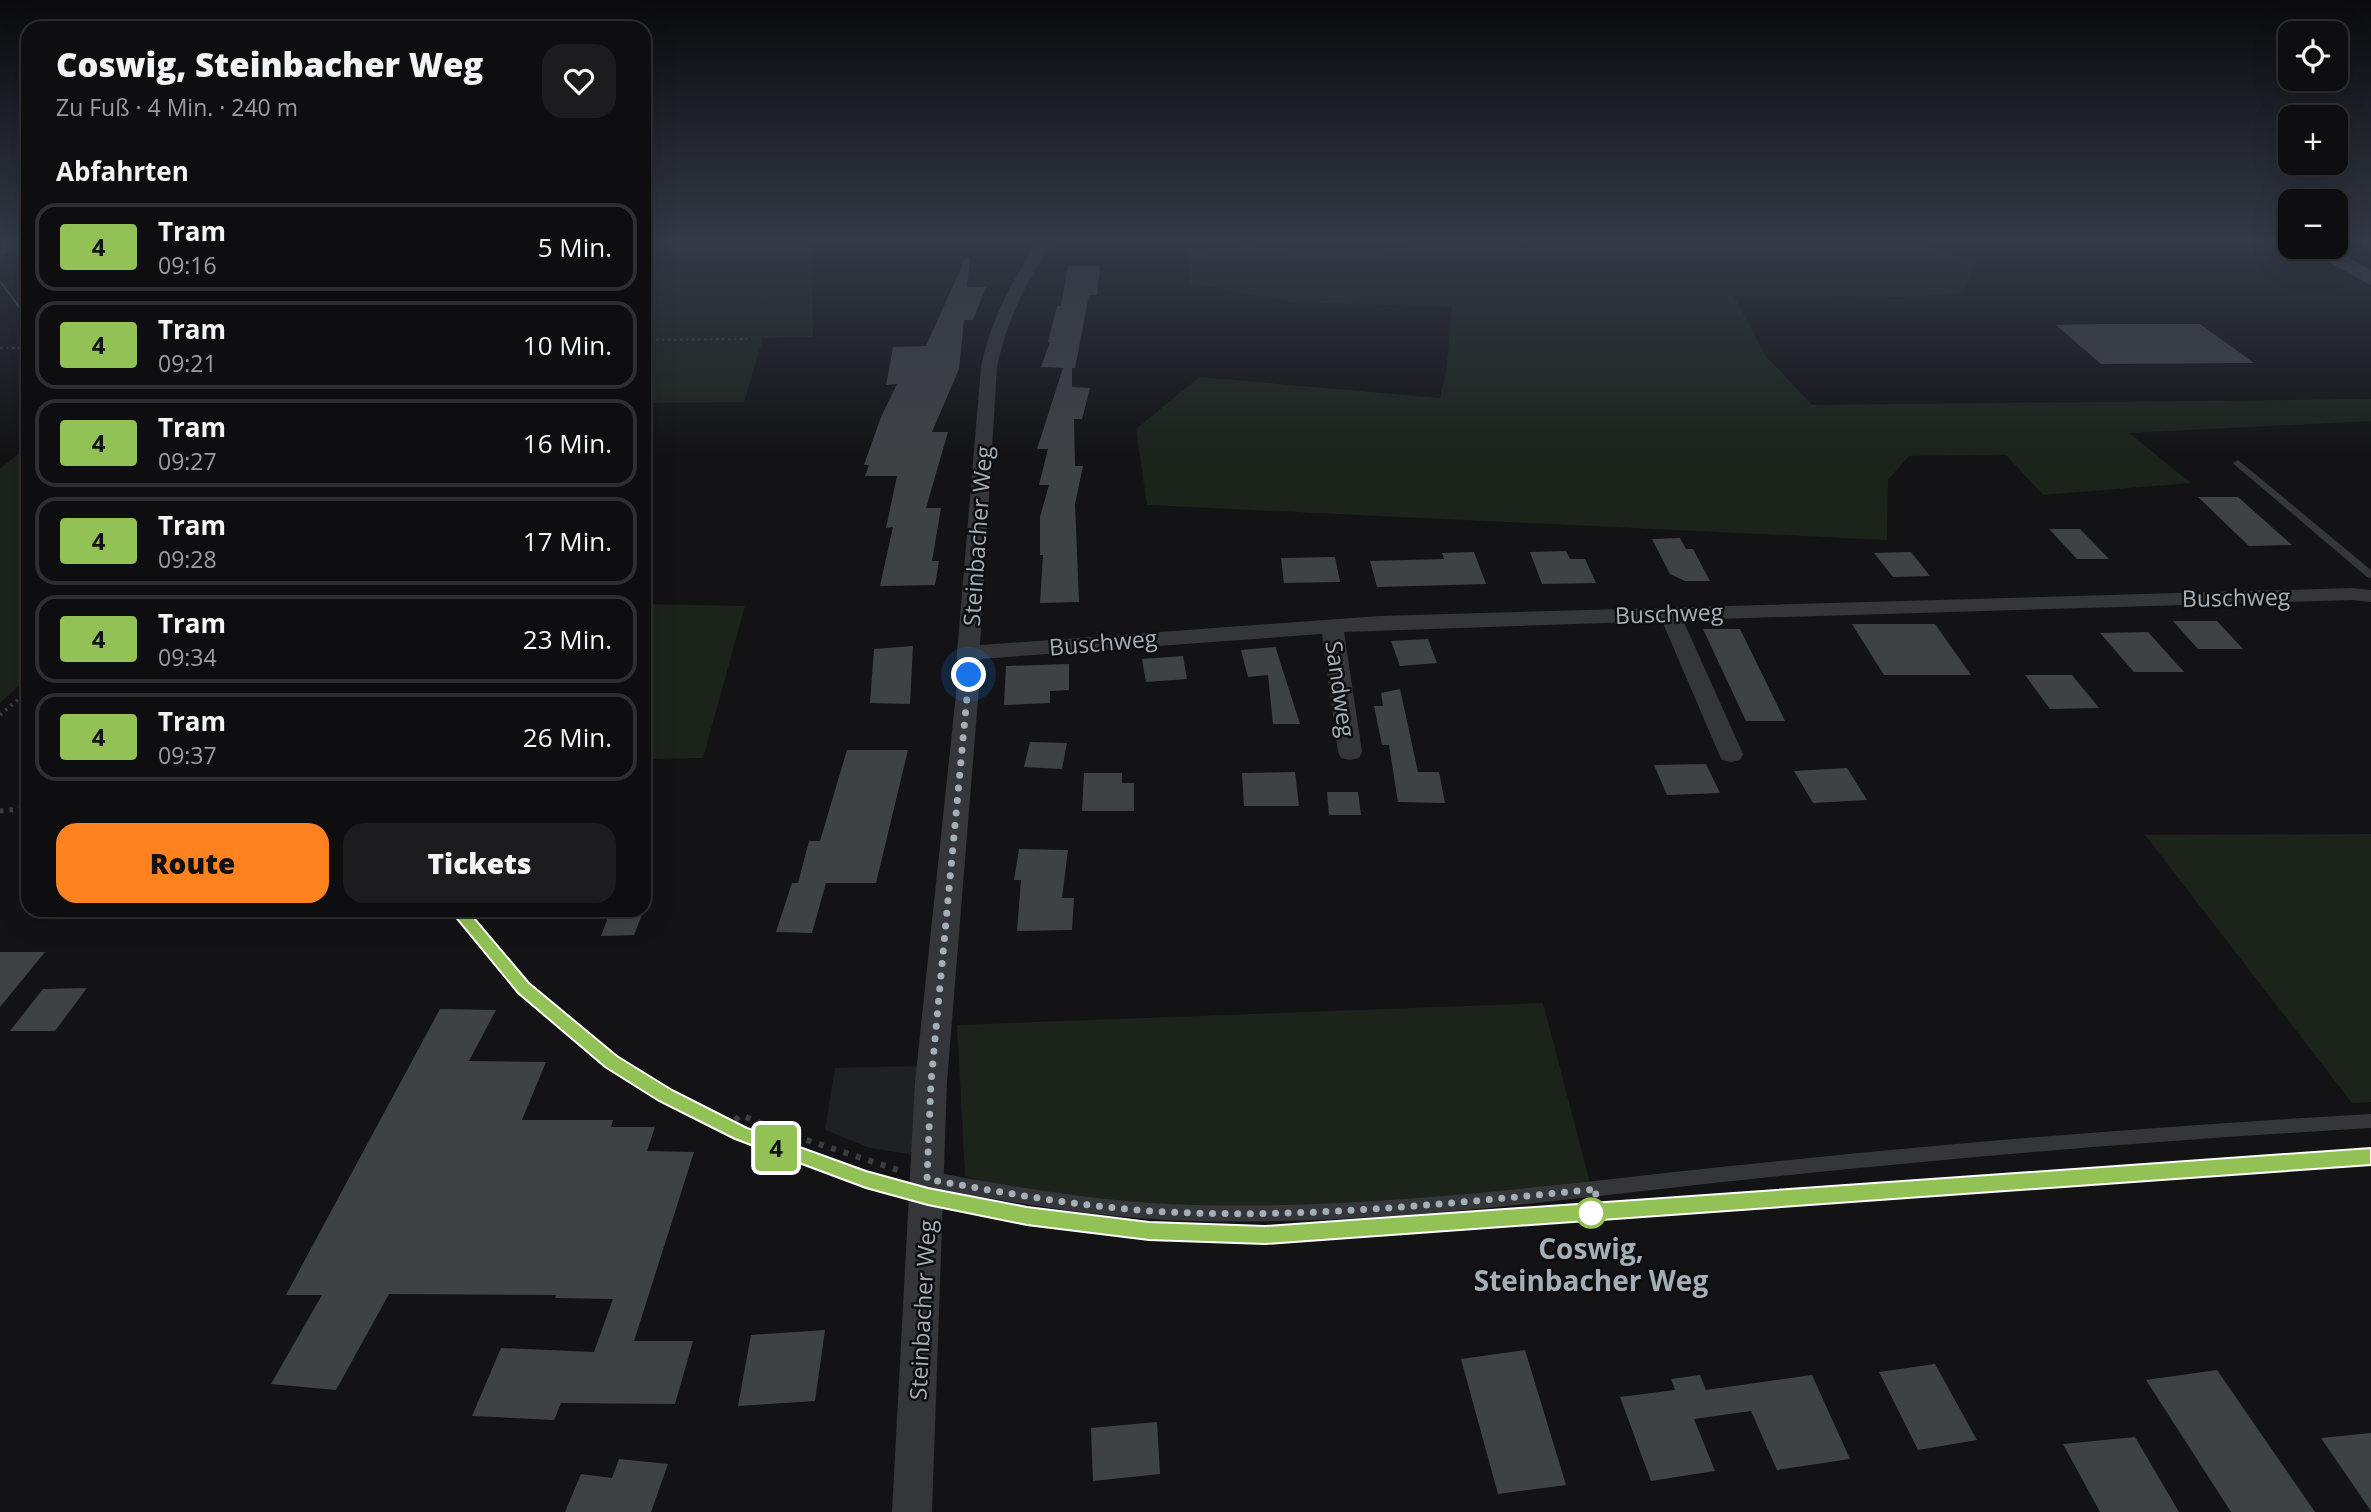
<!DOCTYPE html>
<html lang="de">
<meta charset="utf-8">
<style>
:root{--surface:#0e0e10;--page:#1c1c1e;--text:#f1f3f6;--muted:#9b9c9f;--line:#2e2e30;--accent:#ff8221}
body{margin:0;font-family:"Open Sans",sans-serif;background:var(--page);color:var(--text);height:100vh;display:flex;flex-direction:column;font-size:26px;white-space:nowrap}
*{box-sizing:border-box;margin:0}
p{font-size:23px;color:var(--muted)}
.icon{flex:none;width:38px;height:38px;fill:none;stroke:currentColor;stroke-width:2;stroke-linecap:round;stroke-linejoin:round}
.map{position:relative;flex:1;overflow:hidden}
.side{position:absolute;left:21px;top:21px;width:630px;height:896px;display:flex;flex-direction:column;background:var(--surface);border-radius:21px;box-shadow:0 7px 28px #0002,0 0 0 2px var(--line)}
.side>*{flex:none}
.badge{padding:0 14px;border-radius:5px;font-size:24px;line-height:46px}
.buttons{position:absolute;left:2278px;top:21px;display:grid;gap:14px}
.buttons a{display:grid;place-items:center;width:70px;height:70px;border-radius:14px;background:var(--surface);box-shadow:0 7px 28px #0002,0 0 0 2px var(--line);font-size:35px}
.you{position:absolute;width:35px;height:35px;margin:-18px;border:5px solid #fff;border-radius:50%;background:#1a73e8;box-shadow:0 0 0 10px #1a73e833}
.map>.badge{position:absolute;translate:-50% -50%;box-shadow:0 0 0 4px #fff}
h2{padding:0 35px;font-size:26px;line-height:63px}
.round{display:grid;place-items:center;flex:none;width:74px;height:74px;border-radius:21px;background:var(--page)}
.overview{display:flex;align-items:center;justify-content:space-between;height:119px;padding:0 35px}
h1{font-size:33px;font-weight:800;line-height:52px}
.button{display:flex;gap:14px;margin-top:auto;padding:14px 35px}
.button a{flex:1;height:80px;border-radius:21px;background:var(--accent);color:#111;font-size:28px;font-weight:800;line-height:80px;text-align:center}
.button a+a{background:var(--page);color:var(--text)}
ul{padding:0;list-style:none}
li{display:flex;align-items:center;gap:21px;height:88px;margin:0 14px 10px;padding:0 21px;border:4px solid var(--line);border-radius:21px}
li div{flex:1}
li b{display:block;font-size:26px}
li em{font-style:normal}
li .badge{min-width:77px;font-weight:700;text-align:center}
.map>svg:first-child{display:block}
.built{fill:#1f2022}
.green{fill:#1b231b}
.building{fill:#3f4245}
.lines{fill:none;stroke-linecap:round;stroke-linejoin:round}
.path-far3{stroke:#3a3e41;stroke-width:2.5;stroke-dasharray:2.5 3.5;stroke-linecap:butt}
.path-far2{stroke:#3a3e41;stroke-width:3.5;stroke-dasharray:2.5 4.5;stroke-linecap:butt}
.path-far1{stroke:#3a3e41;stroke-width:5;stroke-dasharray:3.5 6;stroke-linecap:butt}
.path{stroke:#3a3e41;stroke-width:6;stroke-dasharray:5 8;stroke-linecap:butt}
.lane{fill:#34363a;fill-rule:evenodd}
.street{fill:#34363a;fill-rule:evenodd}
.secondary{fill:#41464b;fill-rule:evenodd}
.tram-far1{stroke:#464b50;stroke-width:2}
.tram{stroke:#464b50;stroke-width:2.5}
.line{fill:#92c255;stroke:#fff;stroke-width:2}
.walk{stroke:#a3aeb7;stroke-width:7;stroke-dasharray:0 12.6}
.stop-dot{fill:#fff;stroke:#92c255;stroke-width:3.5}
.labels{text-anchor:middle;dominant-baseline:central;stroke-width:5;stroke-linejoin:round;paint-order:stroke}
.street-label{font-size:23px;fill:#a3aeb7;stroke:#0e0e10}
.near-stop-label{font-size:28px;font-weight:bold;fill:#a3aeb7;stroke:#0e0e10}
</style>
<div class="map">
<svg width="2371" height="1512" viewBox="0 0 2371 1512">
<rect width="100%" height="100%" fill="#131315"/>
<polygon class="built" points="919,1066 914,1155 870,1148 825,1130 835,1068"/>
<g class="green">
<polygon points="644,243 812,243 813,337 763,338 744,402 644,403"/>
<polygon points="1407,243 1921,243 1977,263 1963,293 1898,297 1734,296 1765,355 1812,405 2371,399 2371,421 2129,433 2191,483 2043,495 2006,455 1909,456 1888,480 1887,540 1147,505 1136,429 1199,377 1440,398 1446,372 1452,307 1291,302 1190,283 1188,251 1246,245 1345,254 1409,245"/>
<polygon points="28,446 28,678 0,703 0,469"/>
<polygon points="644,604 745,606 703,758 644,759"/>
<polygon points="2371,834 2371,1102 2352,1103 2145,835"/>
<path d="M1543,1003L1590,1183C1389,1200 1161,1237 965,1176L957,1025Z"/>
</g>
<g class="building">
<polygon points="966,257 970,258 967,287 986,287 973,320 964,320 959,369 932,432 948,432 926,508 941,508 932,561 939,561 935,585 880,586 893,527 886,528 897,476 865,476 869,465 864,465 881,417 897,384 886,385 893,347 926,346"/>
<polygon points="1068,266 1100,266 1097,295 1089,295 1075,368 1072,368 1072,387 1090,388 1082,419 1074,419 1075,466 1083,466 1075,504 1079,602 1040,603 1043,555 1040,555 1040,517 1049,485 1039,485 1048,449 1037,449 1063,368 1041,367 1050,342 1048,342 1057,306 1061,306"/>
<polygon points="2095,324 2200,324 2254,363 2101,364 2056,325"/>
<polygon points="2198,497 2238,497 2292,545 2249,546"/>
<polygon points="2049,529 2080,529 2109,559 2077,559"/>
<polygon points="1680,538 1686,549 1693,549 1710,581 1685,581 1670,574 1652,539"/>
<polygon points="1566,551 1570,559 1585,559 1596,583 1542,584 1530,552"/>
<polygon points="1474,552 1486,584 1377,587 1370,561 1444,559 1442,553"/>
<polygon points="1911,552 1930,576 1893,577 1874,553"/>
<polygon points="1335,557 1340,582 1284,583 1281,558"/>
<polygon points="2173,621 2217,621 2243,649 2198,649"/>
<polygon points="1852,624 1935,624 1971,675 1884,675"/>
<polygon points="1703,629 1740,629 1785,721 1746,721"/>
<polygon points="2148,632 2184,672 2134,672 2100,633"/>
<polygon points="1428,639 1437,663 1400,666 1391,641"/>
<polygon points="913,646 910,704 870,703 874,649"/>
<polygon points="1276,647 1276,649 1300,724 1273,724 1268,675 1248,677 1241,650"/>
<polygon points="1183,656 1187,679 1146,682 1142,659"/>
<polygon points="1069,664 1069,690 1050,691 1050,703 1004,705 1006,666"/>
<polygon points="2025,675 2072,675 2099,708 2050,709"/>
<polygon points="1400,689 1418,772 1439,772 1445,803 1398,802 1389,745 1382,745 1374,706 1383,706 1381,693"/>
<polygon points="1030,742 1067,743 1062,769 1024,767"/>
<polygon points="847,750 908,750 876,883 826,883 812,933 776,932 792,883 798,883 809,841 820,841"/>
<polygon points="1706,764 1720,793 1667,795 1654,765"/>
<polygon points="1847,768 1867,800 1813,803 1794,771"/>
<polygon points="1295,772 1299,806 1244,806 1242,773"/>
<polygon points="1084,773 1122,773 1122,783 1134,783 1134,811 1082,811"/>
<polygon points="1327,792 1358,792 1361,815 1329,815"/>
<polygon points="1019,849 1068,850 1062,898 1074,898 1072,930 1017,931 1021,880 1014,880"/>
<polygon points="610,912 643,912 634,935 601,936"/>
<polygon points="0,952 45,952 0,1007"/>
<polygon points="87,988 55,1031 10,1031 43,989"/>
<polygon points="440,1009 496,1010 469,1061 546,1062 522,1120 613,1120 611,1127 655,1127 647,1151 694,1152 634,1341 693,1341 675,1404 561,1403 554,1420 472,1416 501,1348 594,1352 613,1299 555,1298 556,1295 389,1294 336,1390 271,1384 322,1295 286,1295"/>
<polygon points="825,1330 815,1401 738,1406 751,1335"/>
<polygon points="1525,1350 1566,1485 1498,1494 1461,1359"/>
<polygon points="1935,1364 1977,1440 1918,1450 1879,1372"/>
<polygon points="2217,1370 2315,1512 2231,1512 2146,1380"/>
<polygon points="1700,1375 1706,1390 1812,1375 1850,1459 1777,1470 1751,1411 1694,1419 1715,1471 1651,1481 1620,1397 1675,1390 1671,1379"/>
<polygon points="1157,1422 1160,1474 1093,1481 1091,1428"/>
<polygon points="2371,1433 2371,1511 2321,1438"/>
<polygon points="2135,1437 2179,1512 2100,1512 2063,1444"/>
<polygon points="619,1459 668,1464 651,1512 565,1512 581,1474 612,1478"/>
</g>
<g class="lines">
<g class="path-far3">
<polyline points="644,340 747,339"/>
<polyline points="0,348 28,348"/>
</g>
<polyline class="path-far2" points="0,715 28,691"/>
<polyline class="path-far1" points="0,811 28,808"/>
<g class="path">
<polyline points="735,1120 741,1115 782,1132 898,1170"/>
<polyline points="1602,1210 1605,1222"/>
</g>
<g class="lane">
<polygon points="2238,460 2371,570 2371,578 2367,577 2235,465 2233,463"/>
<path d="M2371,1114V1128C2177,1139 1983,1155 1790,1175C1591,1195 1394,1226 1194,1221C1104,1219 1015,1203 927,1187L921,1184L919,1179L921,1174L927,1171C1015,1187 1104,1203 1194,1205C1394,1210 1591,1179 1790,1160C1983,1140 2177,1125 2371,1114Z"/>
</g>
<g class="street">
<polygon points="5,243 22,243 0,257 0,247"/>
<path d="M1038,243H1052C1025,283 1007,320 997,367L980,645L1379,616L2352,588L2371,590V602L2352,600L1683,620L1743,754L1740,760L1731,762L1722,760L1719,754L1662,621L1344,632L1362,752L1359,758L1350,760L1341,758L1338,752L1322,634L980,659V675L947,1082L932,1512H892L915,1082L958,675L957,653L981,367C991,320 1010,283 1038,243Z"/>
</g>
<polygon class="secondary" points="2305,247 2329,247 2371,270 2371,285 2308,251"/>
<g class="tram-far1">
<polyline points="0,281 28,319"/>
<path d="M459,910C504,970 555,1023 617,1065"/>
</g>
<path class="tram" d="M615,1063C805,1191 1039,1230 1265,1235L2371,1156"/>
</g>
<linearGradient id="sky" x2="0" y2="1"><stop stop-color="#0a0a0c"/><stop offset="0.53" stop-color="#333946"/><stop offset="1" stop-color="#333946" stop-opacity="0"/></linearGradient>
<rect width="2371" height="455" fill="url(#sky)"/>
<polygon class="line" points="459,904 464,906 529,983 617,1056 672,1090 747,1128 866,1171 928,1188 1027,1207 1149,1222 1265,1226 2371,1148 2371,1165 1265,1244 1149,1240 1027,1225 928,1205 866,1188 735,1139 659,1101 605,1067 518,993 453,914 451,910 453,906"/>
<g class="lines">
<path class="walk" d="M969,675L931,1082L927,1179C1016,1195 1104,1211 1195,1213C1330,1217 1464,1202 1597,1189L1591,1213"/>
</g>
<circle class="stop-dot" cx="1591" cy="1213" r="14"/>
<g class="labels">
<g class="street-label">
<text transform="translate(977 536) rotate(-86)">Steinbacher Weg</text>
<text transform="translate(2236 597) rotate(-1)">Buschweg</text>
<text transform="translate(1669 613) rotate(-2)">Buschweg</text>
<text transform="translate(1103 642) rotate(-5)">Buschweg</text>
<text transform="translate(1341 689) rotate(82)">Sandweg</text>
<text transform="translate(922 1310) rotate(-87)">Steinbacher Weg</text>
</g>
<g class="near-stop-label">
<text x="1591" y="1248">Coswig,<tspan x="1591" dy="32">Steinbacher Weg</tspan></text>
</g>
</g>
</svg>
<div class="buttons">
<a><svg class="icon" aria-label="locate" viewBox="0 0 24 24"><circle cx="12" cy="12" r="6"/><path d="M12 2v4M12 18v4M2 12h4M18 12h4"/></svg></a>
<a>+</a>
<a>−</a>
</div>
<div class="you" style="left:969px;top:675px"></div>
<b class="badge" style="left:776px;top:1148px;background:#92c255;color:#111">4</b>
<section class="side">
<div class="overview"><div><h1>Coswig, Steinbacher Weg</h1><p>Zu Fuß · 4 Min. · 240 m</p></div><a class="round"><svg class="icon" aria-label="heart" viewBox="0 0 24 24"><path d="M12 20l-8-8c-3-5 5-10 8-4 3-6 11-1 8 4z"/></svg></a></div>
<h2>Abfahrten</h2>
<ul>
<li><span class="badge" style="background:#92c255;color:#111">4</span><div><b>Tram</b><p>09:16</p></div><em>5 Min.</em></li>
<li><span class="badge" style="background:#92c255;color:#111">4</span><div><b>Tram</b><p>09:21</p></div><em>10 Min.</em></li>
<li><span class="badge" style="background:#92c255;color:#111">4</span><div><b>Tram</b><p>09:27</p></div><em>16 Min.</em></li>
<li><span class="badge" style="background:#92c255;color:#111">4</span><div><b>Tram</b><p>09:28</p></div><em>17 Min.</em></li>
<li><span class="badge" style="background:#92c255;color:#111">4</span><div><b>Tram</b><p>09:34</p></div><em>23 Min.</em></li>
<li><span class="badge" style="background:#92c255;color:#111">4</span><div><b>Tram</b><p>09:37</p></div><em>26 Min.</em></li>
</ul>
<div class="button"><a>Route</a><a>Tickets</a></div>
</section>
</div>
